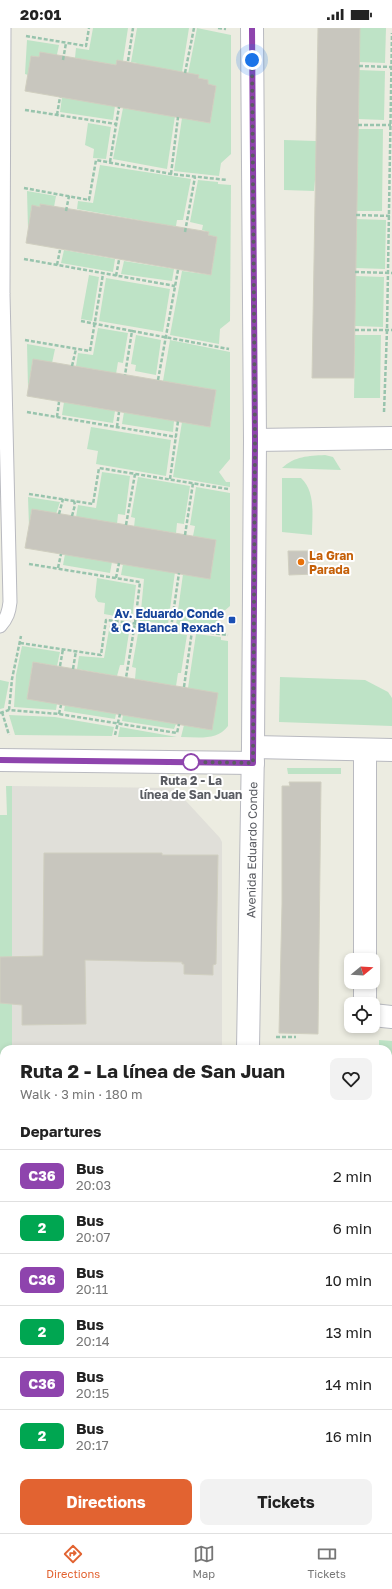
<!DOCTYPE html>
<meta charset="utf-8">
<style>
:root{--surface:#fff;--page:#f2f2f2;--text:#222;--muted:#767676;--line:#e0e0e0;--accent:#e26331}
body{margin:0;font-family:"Golos Text",sans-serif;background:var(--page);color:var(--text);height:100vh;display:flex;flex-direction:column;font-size:15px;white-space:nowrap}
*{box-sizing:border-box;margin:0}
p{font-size:13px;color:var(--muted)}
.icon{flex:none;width:22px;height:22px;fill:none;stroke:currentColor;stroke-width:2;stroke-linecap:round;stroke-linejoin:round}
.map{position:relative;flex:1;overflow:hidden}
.details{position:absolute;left:0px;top:1017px;width:392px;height:488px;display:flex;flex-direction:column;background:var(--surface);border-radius:12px 12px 0 0;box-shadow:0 2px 6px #0003}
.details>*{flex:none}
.badge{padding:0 8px;border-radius:6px;font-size:14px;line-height:26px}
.needle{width:26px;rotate:72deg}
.tools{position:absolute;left:344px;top:925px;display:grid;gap:8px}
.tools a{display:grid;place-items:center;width:36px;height:36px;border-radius:8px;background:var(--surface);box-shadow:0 2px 6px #0003;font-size:20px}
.you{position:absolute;width:20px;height:20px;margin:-10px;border:3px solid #fff;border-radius:50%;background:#1a73e8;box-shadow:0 0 0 6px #1a73e833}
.map>.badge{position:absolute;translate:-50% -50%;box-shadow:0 0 0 2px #fff}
h2{padding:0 20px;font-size:15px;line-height:36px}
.round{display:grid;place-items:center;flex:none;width:42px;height:42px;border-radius:8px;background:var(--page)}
.summary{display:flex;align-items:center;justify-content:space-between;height:68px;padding:0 20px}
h1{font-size:19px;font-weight:700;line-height:30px}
.primary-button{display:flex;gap:8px;margin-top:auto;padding:8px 20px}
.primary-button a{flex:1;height:46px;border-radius:8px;background:var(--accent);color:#fff;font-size:16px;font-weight:700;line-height:46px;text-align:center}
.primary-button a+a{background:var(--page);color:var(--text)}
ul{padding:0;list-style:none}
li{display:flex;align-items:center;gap:12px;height:52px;padding:0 20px;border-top:1px solid var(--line)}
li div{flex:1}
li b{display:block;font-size:15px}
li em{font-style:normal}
li .badge{min-width:44px;font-weight:700;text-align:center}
.status{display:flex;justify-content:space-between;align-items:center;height:28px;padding:0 20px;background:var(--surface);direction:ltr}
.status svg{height:11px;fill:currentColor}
.tab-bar{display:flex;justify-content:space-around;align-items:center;height:56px;border-top:1px solid var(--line);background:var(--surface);font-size:11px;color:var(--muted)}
.tab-bar a{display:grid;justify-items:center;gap:2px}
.tab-bar .current{color:var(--accent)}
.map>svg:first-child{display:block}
.industrial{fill:#e0dfd9}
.green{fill:#bee3c6}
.building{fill:#c8c6be;stroke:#d0cfc0}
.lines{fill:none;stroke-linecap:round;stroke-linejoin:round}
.service-casing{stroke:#b9bac0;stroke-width:15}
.minor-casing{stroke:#b9bac0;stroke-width:24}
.tertiary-casing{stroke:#b9bac0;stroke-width:24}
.path{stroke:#98c4ad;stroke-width:2.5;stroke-dasharray:4 2;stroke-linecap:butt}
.service{stroke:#fff;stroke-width:13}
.minor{stroke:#fff;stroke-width:22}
.tertiary{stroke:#fff;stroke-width:22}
.line-casing{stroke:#fff;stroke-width:9}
.line{stroke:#8e44ad;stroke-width:6}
.walk{stroke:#5a5c62;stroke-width:4;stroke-dasharray:0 7.2}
.food-dot{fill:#e8710a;stroke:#fff;stroke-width:1.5}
.transit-dot{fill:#1a4fb4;stroke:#fff;stroke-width:1.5}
.stop-dot{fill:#fff;stroke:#8e44ad;stroke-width:2}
.labels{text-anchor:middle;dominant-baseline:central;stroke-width:4;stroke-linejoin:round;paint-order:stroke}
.food-label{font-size:12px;font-weight:bold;fill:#c56008;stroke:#fff;text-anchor:start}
.transit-label{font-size:12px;font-weight:bold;fill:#164399;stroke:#fff;text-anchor:end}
.stop-label{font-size:12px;font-weight:bold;fill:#5a5c62;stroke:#fff}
.street-label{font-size:12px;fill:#5a5c62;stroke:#fff}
</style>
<div class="status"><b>20:01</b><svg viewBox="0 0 49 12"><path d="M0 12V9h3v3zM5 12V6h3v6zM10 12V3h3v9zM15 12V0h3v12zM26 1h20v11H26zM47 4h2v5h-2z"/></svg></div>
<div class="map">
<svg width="392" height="1505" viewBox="0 0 392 1505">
<rect width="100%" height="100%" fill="#ecece1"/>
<polygon class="industrial" points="12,758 174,760 220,810 222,814 222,1021 11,1021"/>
<g class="green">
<polygon points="93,0 128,0 123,33 118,32 116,37 75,30 76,20 89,22"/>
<polygon points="137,0 189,0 182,44 137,40 137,35 131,34"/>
<polygon points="197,0 231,7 231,126 221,135 219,148 174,143 182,90 210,95 216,58 208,56 208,52 198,50 188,46"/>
<polygon points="360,0 386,0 385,35 359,34"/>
<polygon points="27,12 59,17 56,31 40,24 39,29 32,28 28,47 25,46"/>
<polygon points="358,42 385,43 384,92 358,91"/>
<polygon points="62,69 115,78 113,92 60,84"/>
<polygon points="123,80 175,88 167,141 113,131"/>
<polygon points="88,95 111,99 106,131 93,130 94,121 85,117"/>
<polygon points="358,101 383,101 382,183 356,183 356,153 315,152 314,163 284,162 284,112 316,113 316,137"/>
<polygon points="100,137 191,151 183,192 177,192 176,198 172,198 77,181 78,173 93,175"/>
<polygon points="198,152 218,154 218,156 231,157 230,293 220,301 219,316 170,307 182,243 211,247 217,209 208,207 209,204 202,202 203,197 190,194"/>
<polygon points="27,163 56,168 54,179 40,176 40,179 32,178 28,201"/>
<polygon points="356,191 386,192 385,241 355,240"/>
<polygon points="64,222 115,231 113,244 61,235"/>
<polygon points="124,233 174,241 172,253 121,246"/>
<polygon points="89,247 99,249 92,293 81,291"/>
<polygon points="355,248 384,249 383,299 355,298"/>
<polygon points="106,250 170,261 163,304 99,293"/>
<polygon points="98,300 128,305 123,335 118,334 116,346 76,338 78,325 93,327"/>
<polygon points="136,307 161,312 156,347 135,343 136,337 131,336"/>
<polygon points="355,307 381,307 380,370 354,370"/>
<polygon points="170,312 230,324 230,431 219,444 226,454 230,454 230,459 173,449 182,394 210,399 216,362 163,353"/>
<polygon points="27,316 55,321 52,335 33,332 28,360"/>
<polygon points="64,374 115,383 113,395 62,387"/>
<polygon points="124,384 174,393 173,404 122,396"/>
<polygon points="91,399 171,412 166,448 96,436 98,423 87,421"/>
<path d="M325,427L333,429L341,442L282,440C295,428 308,428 325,427Z"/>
<polygon points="102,444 130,448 125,487 118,486 117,496 76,489 78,477 96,480"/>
<polygon points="138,449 190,458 184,496 177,495 176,505 134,499 135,490 131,489"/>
<path d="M282,450H301C316,464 312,488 312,507L282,504Z"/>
<polygon points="196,459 230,465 230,578 216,590 222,601 221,604 176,597 183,546 210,550 216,513 193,508 195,498 190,497"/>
<polygon points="28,469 60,474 56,486 32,481 29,498"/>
<polygon points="65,526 112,534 110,545 63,537"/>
<polygon points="123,536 175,544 168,596 140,593 144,551 121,547"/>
<polygon points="97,550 136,557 132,591 104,586 105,575 98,574 95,569"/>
<polygon points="110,596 130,598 124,637 120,637 117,648 77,641 79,628 104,630"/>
<polygon points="139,600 187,607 181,645 178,645 176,658 135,651 136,640 132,639"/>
<path d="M196,606L221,609V612L228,613V698C217,713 198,709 181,709L184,697L212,702L188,660Z"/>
<polygon points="22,618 60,624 57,638 33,634 27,670 57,676 56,682 14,679 16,647"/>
<polygon points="280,649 365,652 388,664 392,670 392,698 279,694"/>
<polygon points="0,652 9,654 4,680 0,681"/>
<polygon points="65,677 116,686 115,691 64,683"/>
<polygon points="9,687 55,689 114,699 112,708 15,707"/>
<polygon points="123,687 176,696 174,701 122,693"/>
<polygon points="120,699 177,709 118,709"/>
<polygon points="287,740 341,740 341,746 288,746"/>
<polygon points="6,758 12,758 12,1021 4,1021 4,1101 0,1102 0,787 7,787"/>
<polygon points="379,1012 392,1013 392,1122 388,1122 388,1021 379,1021"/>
<polygon points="388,1232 392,1232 391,1281 388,1280"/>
<rect x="0" y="1426" width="4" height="28"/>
</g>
<g class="building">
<polygon points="318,0 360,0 354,350 312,350"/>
<polygon points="40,24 116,37 117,32 199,47 198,50 208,52 208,56 216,58 210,95 25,63 31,28 39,29"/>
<polygon points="40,176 209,204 208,207 217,209 211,247 26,215 32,177 40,179"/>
<polygon points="33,331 216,362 210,399 27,368"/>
<polygon points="32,481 216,512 210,551 25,520"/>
<polygon points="288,523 314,523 314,546 289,547"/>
<polygon points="33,634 218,665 212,702 27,671"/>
<polygon points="289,754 321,754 318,1006 279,1005 282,876 282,758 290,758"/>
<polygon points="44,825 162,825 162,827 218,827 216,936 213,937 213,947 184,946 184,936 182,936 182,934 85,932 86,996 22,997 22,977 0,975 0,929 43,928"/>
</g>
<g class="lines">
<g class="service-casing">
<g id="service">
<path d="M0,598C7,590 9,584 10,574L3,266L4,0"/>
<polyline points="388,1179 392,1179"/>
<polyline points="0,1263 4,1263"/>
</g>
</g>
<g class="minor-casing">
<g id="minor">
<polyline points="255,412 392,410"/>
<polyline points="253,719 392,722"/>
<polyline points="365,932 365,722"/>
<polyline points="365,954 365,976"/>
<polyline points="373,987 392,989"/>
<polyline points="388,1361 392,1361"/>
<polyline points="360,1501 360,1505"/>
</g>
</g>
<g class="tertiary-casing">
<g id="tertiary">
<polyline points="0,732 253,735"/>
<path id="s1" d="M248,1021L253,719L255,412L252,0"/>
<polyline points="0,1502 246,1501"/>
</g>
</g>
<g class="path">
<polyline points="218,0 226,1"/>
<polyline points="26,8 86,18 89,0"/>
<polyline points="63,32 66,15"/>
<polyline points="128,33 133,0"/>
<polyline points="359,38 392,39"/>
<polyline points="185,45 194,0"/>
<polyline points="25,82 116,96"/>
<polyline points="57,87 60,69"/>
<polyline points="358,97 391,97"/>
<polyline points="110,134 119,79"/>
<polyline points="171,146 178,89"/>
<polyline points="24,160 89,172 96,132 171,146 227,152"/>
<polyline points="66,183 69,168"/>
<polyline points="356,187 392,188"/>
<polyline points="185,204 195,149"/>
<polyline points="24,231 175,258"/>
<polyline points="57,237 60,222"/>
<polyline points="355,244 392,245"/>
<polyline points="116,248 119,232"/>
<polyline points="81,293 132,303 125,347"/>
<polyline points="355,302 392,302"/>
<polyline points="132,303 229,321"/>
<polyline points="25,312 90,323 103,246"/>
<polyline points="72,338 76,321"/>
<polyline points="158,352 178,242"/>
<polyline points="27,384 176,409"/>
<polyline points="384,384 387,302 392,5"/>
<polyline points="57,389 59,374"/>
<polyline points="117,399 119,384"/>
<polyline points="170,451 178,393"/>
<polyline points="29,466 93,476 99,440 228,461"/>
<polyline points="59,486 63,471"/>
<polyline points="72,488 75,477 74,473"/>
<polyline points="126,497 135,446"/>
<polyline points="185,507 193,455"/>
<polyline points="29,536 140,554 135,595 126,650"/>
<polyline points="58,540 61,526"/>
<polyline points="116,550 119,535"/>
<polyline points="171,600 179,545"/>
<polyline points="20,615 101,627 106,592 228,607"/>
<polyline points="60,638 63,621"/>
<polyline points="73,641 76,623"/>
<polyline points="184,659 192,603"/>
<polyline points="9,682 12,651 21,608"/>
<polyline points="2,684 9,707"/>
<polyline points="0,685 9,682 59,686 177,705 179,696"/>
<polyline points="59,686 61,677"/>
<polyline points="115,707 120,686"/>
<polyline points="276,1009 296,1009"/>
<polyline points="0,1165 4,1165"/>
<polyline points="0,1189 4,1189"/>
<polyline points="0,1348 4,1348"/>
<polyline points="0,1374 4,1374"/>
</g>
<use href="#service" class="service"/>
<use href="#minor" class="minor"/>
<use href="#tertiary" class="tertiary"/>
</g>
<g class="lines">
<g class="line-casing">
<polyline id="line" points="0,732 253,735 255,412 252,0"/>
</g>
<use href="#line" class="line"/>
<polyline class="walk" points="191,734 253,735 255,412 252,32"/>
</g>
<circle class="food-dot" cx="301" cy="534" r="4"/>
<rect class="transit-dot" x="228" y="588" width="8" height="8" rx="2"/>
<circle class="stop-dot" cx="191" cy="734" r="8"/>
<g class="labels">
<g class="food-label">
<text x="309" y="527">La Gran<tspan x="309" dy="14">Parada</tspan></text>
</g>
<g class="transit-label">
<text x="224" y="585">Av. Eduardo Conde<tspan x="224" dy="14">&amp; C. Blanca Rexach</tspan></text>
</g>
<g class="stop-label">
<text x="191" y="752">Ruta 2 - La<tspan x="191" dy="14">línea de San Juan</tspan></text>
</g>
<g class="street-label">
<text stroke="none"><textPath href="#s1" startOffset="199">Avenida Eduardo Conde</textPath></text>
</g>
</g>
</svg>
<div class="tools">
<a><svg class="needle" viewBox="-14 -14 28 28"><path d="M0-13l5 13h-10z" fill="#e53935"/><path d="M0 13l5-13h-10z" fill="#767676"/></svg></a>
<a><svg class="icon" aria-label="locate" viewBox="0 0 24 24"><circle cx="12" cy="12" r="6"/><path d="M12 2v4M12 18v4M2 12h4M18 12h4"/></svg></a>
</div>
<div class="you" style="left:252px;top:32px"></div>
<section class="details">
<div class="summary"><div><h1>Ruta 2 - La línea de San Juan</h1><p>Walk · 3 min · 180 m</p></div><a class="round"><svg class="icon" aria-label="heart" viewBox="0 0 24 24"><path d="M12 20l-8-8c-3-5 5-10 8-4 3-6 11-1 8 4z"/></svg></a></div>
<h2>Departures</h2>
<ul>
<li><span class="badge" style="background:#8e44ad;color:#fff">C36</span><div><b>Bus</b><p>20:03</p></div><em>2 min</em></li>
<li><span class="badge" style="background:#00a651;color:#fff">2</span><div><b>Bus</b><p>20:07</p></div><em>6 min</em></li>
<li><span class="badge" style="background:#8e44ad;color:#fff">C36</span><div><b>Bus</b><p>20:11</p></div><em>10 min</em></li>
<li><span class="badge" style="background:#00a651;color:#fff">2</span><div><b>Bus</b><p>20:14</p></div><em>13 min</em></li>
<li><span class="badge" style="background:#8e44ad;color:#fff">C36</span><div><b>Bus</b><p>20:15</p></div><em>14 min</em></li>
<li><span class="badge" style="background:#00a651;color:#fff">2</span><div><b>Bus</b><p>20:17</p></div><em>16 min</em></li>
</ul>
<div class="primary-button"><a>Directions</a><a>Tickets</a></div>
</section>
</div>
<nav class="tab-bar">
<a class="current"><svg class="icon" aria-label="directions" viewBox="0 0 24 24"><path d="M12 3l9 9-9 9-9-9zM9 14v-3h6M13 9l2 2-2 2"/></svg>Directions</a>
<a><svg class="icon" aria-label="map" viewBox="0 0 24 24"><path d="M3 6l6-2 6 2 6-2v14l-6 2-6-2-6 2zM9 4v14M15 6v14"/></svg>Map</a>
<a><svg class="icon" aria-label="tickets" viewBox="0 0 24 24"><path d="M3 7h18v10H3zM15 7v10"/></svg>Tickets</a>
</nav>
